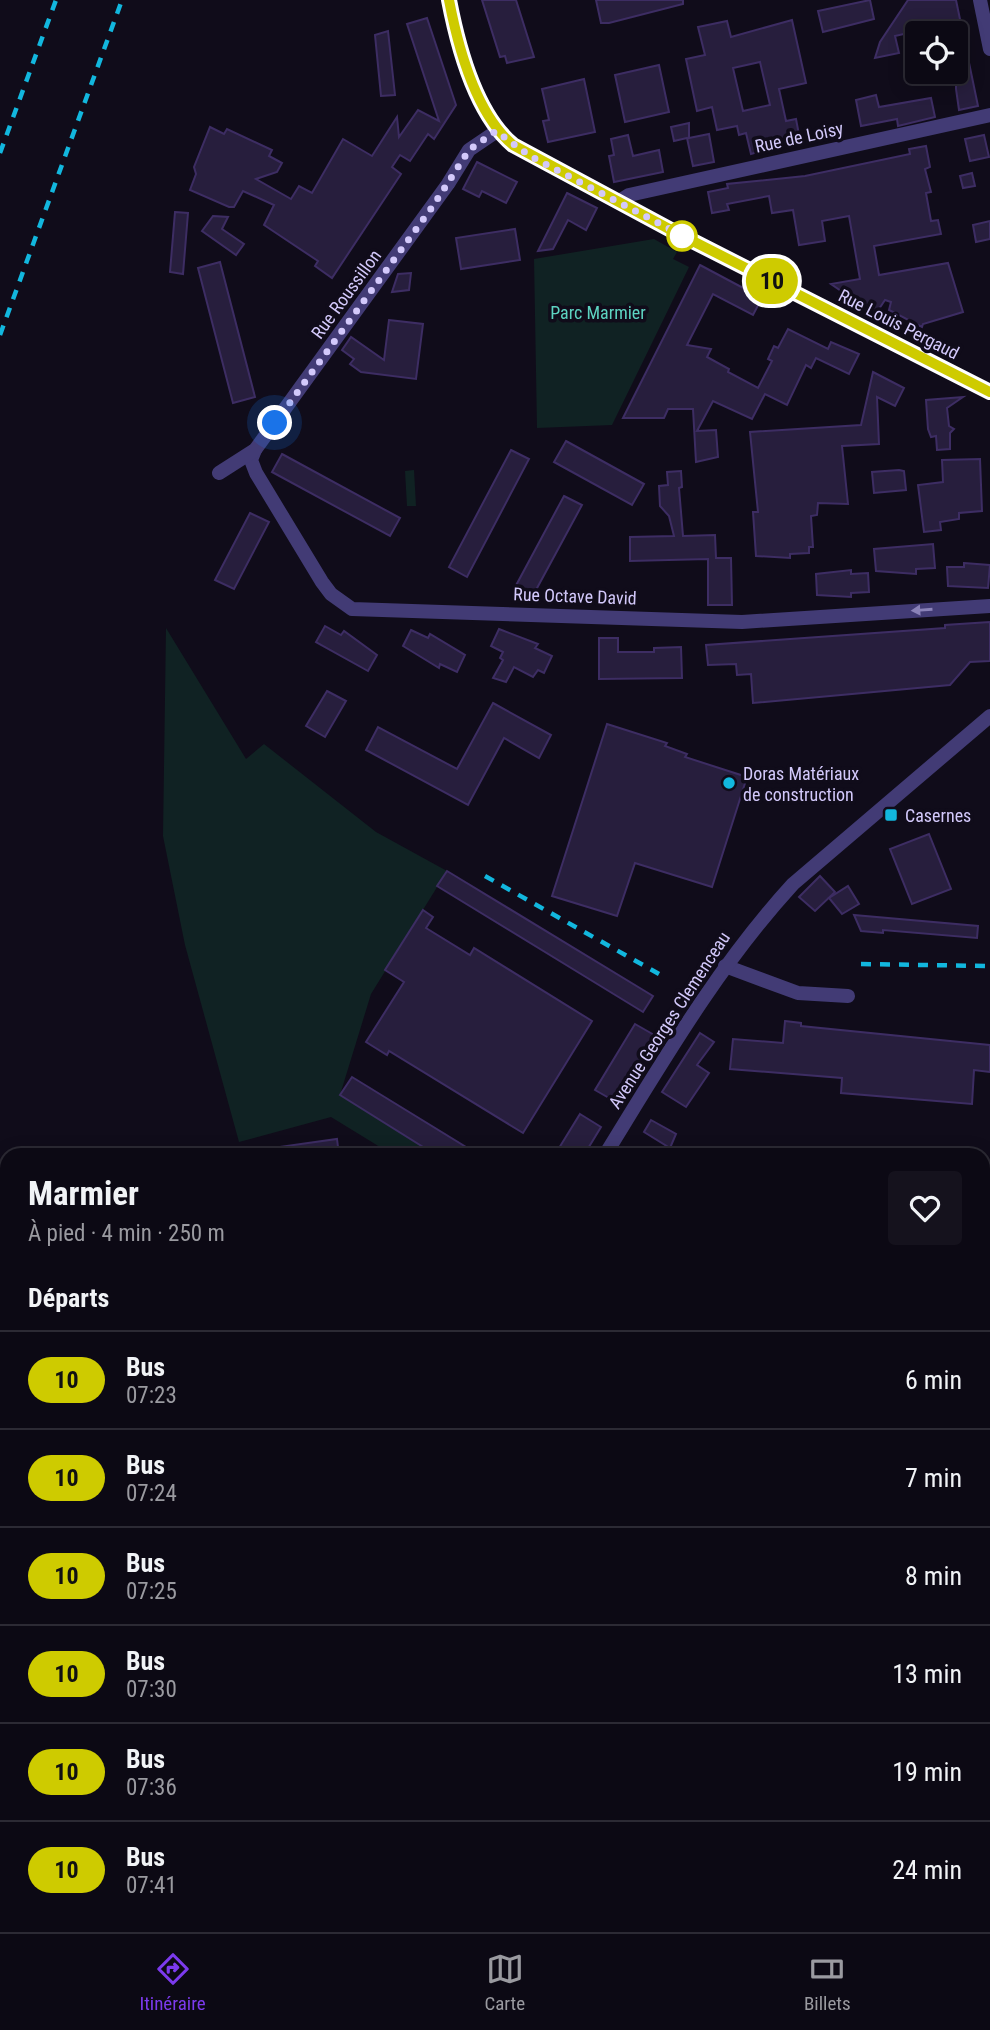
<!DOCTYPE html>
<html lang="fr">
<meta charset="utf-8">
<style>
:root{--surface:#0c0914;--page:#15121d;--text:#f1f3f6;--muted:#9a9aa0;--line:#2c2a34;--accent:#7c3aed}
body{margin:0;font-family:"Roboto Condensed",sans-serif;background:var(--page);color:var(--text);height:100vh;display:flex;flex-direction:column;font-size:26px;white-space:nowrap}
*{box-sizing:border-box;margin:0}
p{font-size:23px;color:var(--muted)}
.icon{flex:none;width:38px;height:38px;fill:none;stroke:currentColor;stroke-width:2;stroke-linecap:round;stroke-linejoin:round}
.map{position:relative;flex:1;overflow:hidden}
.side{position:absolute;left:0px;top:1148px;width:990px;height:784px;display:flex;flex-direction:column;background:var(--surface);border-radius:21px 21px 0 0;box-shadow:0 4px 18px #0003,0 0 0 2px var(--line)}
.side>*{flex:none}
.badge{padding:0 14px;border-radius:23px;font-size:24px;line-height:46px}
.buttons{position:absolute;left:905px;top:21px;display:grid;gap:14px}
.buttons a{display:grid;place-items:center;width:63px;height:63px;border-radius:7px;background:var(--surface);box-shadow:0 4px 18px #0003,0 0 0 2px var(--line);font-size:35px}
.you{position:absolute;width:35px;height:35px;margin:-18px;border:5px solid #fff;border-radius:50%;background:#1a73e8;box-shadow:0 0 0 10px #1a73e833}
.map>.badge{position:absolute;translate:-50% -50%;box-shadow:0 0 0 4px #fff}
h2{padding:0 28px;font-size:26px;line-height:63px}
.round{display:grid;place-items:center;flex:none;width:74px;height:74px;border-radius:7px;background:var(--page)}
.head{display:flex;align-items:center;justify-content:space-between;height:119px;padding:0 28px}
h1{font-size:33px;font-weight:700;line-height:52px}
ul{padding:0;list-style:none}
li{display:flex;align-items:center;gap:21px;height:98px;padding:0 28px;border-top:2px solid var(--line)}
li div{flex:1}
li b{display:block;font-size:26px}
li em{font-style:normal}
li .badge{min-width:77px;font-weight:700;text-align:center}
.tabs{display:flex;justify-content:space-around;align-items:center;height:98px;border-top:2px solid var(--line);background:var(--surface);font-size:19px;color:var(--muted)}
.tabs a{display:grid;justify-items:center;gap:4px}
.tabs .active{color:var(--accent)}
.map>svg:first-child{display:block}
.green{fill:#102223}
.building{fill:#271e3d;stroke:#3d2d63;stroke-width:2;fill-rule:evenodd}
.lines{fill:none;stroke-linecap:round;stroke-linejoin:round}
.minor{stroke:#423b75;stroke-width:14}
.rail{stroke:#12b7de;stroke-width:4.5;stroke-dasharray:10 9;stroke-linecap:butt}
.oneway{fill:#8a82b8}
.line-casing{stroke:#fff;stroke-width:16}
.line{stroke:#cecb00;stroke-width:10}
.walk{stroke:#d3c9fb;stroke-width:7;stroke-dasharray:0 12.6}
.stop-dot{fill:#fff;stroke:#cecb00;stroke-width:3.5}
.poi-dot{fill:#12b7de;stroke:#100c1a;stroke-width:2.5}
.labels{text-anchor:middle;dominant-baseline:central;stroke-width:7;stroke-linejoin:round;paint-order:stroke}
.street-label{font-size:18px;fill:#d3c9fb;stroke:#100c1a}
.park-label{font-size:18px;fill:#5dd3c1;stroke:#100c1a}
.poi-label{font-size:18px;fill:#d3c9fb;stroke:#100c1a;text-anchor:start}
</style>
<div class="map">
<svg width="990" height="1932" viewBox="0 0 990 1932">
<rect width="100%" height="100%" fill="#100c1a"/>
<g class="green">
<polygon points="654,239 677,252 673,259 689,267 612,425 537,428 534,259"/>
<polygon points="414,470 416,506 407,506 405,471"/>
<polygon points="166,628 246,759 264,744 376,832 447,871 371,994 340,1095 436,1155 393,1155 331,1117 239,1142 185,945 163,836"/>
<polygon points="167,1925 319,1925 322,1932 176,1932"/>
</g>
<g class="building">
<polygon points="482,0 516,0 534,57 507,63 505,56 500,57"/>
<polygon points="596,0 683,0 683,4 609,23 601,23"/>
<polygon points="870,0 874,19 823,32 818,11"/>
<polygon points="908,0 956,0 978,106 959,110 956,89 956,33 921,33 921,30 895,36 899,53 875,58 880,42"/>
<polygon points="427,18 456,105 434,139 428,134 410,161 400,155 392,167 401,174 332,278 315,266 318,261 264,225 274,205 243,191 234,207 229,207 190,190 196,174 194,167 210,127 224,134 227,129 272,150 269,156 282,163 277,172 256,179 291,199 299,186 312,193 343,139 372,156 397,117 399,137 418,110 439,121 407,24"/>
<path d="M792,20L806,83L779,89L786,121L796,119L800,140L751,154L746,133L739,135L737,126L717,130L712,107L697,111L686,59L705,55L698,27L727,21L731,37ZM760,62L770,105L743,111L733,68Z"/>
<polygon points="388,31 395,95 381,96 375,35"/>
<polygon points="659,65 669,112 625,122 615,75"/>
<polygon points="584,79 595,132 548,142 543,121 549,120 542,89"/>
<polygon points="876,95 879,107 931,98 935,117 898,126 897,119 861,126 856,100"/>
<polygon points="689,123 689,138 709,134 714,162 693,166 687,138 674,141 671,127"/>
<polygon points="628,135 633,156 659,150 663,172 614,182 609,156 614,155 611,139"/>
<polygon points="984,135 989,157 970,161 965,139"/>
<polygon points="926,146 930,167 925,169 931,192 926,193 931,221 938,220 941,234 874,246 879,275 948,263 963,312 923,324 922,327 889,310 891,302 885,300 875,315 855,305 857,302 831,284 860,279 849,216 822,221 825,241 799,245 793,210 772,213 769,196 727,204 729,210 712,213 708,192 728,188 727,184 805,176 910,154 909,149"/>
<polygon points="477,162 517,182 506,203 482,191 479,197 463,189"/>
<polygon points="972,173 975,186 963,188 960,176"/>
<polygon points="567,193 597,208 586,230 568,220 553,249 538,251"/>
<polygon points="175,212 188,213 183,274 170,272"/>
<polygon points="213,216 228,217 222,229 244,244 236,255 202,231"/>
<polygon points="990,221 990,239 976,242 973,225"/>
<polygon points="515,229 520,260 461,269 456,238"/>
<polygon points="220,262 255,397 233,403 198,268"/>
<polygon points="700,265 762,298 753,315 713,294 687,345 711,349 707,357 729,369 728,372 758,388 772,361 768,359 774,346 778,348 788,329 828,349 831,342 859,354 849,374 816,358 811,368 806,365 787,405 765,394 752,419 713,401 697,431 716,430 718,457 696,462 693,409 668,409 664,418 623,418"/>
<polygon points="411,273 409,290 392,292 398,274"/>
<polygon points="389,320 423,324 416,379 361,372 350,364 354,359 342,350 351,337 384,360"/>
<polygon points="873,372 904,388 895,406 877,397 879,444 842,446 848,504 818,503 817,515 811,516 813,547 809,547 809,553 790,554 790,558 756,556 753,512 758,512 750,432 861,425"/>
<polygon points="963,397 947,408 949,426 954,429 950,433 950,449 937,450 936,436 931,437 928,429 926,400"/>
<polygon points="566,441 644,484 632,505 554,462"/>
<polygon points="511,450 529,459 467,577 449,567"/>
<polygon points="282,454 400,518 390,536 272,472"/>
<polygon points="980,459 982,511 959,513 959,519 940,522 941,530 924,532 918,485 943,482 942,460"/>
<polygon points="899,470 904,471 906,490 874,493 872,472"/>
<polygon points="681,471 682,487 679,488 683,536 715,535 716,558 731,558 732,605 708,605 708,559 630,561 630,537 674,536 669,516 660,506 659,486 668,485 667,472"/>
<polygon points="564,496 582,505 530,601 513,591"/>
<polygon points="250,513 269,522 234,589 215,580"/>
<polygon points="933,544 935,568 916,569 916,574 876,571 874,549"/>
<polygon points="964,563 990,565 988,588 948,586 947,567 964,567"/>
<polygon points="851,570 851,574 868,573 869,592 851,593 851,597 817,595 816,574"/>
<polygon points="990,622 990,661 970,662 950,685 753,703 751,674 737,675 736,664 708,665 706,645 945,628 945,625"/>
<polygon points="325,626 341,635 344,631 377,655 368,671 316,642"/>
<polygon points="499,629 538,644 535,648 552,656 544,673 538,670 533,677 514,667 506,682 493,678 503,660 500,658 503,652 491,646"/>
<polygon points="411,630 428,638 430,634 465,655 457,672 440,664 439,668 403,646"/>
<polygon points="599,638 618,638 618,652 654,652 654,648 681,647 682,678 599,679"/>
<polygon points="327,691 346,701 325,737 306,726"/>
<polygon points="493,703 551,735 539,758 504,738 468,805 366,750 378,727 457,769"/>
<polygon points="607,724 667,743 665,746 687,754 685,757 747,777 712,887 635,863 617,916 552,896"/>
<polygon points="929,834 951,889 912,904 890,849"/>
<polygon points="447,871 653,996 643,1012 437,886"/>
<polygon points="820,876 835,892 815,911 799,897"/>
<polygon points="848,886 859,904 842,914 829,898"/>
<polygon points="423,910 433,917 426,928 470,955 474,948 592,1021 523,1133 389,1051 387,1055 366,1042 404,982 385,970"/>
<polygon points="854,915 978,926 977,938 883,930 883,933 861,931"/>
<polygon points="785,1021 801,1023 801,1026 990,1045 990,1072 974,1070 972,1104 841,1093 842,1078 730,1069 733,1039 783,1043"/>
<polygon points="635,1024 656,1036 616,1102 595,1090"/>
<polygon points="700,1033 714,1042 697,1065 709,1073 686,1107 662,1092"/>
<polygon points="352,1077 479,1155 436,1155 340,1095"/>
<polygon points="580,1114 601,1127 584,1155 572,1155 559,1148"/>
<polygon points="651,1120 676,1134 670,1148 644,1132"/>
<polygon points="337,1139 339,1155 279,1155 279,1147"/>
</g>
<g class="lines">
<g class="minor">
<path d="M449,0C458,47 477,114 513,145L671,230L990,392"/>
<polyline points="980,0 990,49"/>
<polyline points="618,202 629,195 990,115"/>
<polyline points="255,450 251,460 256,473 322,582 331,594 352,609 742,622 990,606"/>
<polyline points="219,473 255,450 448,184 469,150 497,131"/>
<polyline points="725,966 798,993 848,996"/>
<path d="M605,1155C663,1061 718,966 793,884L990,716"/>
<polyline points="0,1919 7,1906"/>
<polyline points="752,1925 765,1932"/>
<polyline points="450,1932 455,1925"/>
<polyline points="530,1932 535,1925"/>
<polyline points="651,1932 656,1925"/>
<polyline points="919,1932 986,1932"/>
</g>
<g class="rail">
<polyline points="0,153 56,0"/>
<polyline points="0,335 122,0"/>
<polyline points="485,876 659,974"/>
<polyline points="861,964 990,966"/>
</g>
</g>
<defs><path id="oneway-solid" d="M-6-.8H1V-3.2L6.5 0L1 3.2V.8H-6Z" transform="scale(1.75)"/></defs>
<use class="oneway" href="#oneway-solid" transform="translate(922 610) rotate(176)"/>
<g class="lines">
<g class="line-casing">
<path id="line" d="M449,0C458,47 476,114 513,145L671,230L990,392"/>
</g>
<use href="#line" class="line"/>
<polyline class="walk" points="275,423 433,206 469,150 496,131 530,156 691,240 682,236"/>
</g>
<circle class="stop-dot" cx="682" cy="236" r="14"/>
<g class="poi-dot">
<circle cx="729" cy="783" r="7"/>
<rect x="884" y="808" width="14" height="14" rx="3.5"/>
</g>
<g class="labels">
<g class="street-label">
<text transform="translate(799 137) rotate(-12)">Rue de Loisy</text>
<text transform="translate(346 294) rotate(-54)">Rue Roussillon</text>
<text transform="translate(899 324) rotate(27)">Rue Louis Pergaud</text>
<text transform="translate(575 596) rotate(2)">Rue Octave David</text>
<text transform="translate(669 1020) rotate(-57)">Avenue Georges Clemenceau</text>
</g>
<g class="park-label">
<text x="598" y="312">Parc Marmier</text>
</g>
<g class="poi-label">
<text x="743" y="773">Doras Matériaux<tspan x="743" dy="21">de construction</tspan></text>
<text x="905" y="815">Casernes</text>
</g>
</g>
</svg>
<div class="buttons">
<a><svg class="icon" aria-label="locate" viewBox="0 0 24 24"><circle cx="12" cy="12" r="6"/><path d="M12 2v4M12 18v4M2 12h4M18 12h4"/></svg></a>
</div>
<div class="you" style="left:275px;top:423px"></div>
<b class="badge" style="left:772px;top:281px;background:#cecb00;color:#111">10</b>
<section class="side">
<div class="head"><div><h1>Marmier</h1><p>À pied · 4 min · 250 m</p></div><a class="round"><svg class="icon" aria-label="heart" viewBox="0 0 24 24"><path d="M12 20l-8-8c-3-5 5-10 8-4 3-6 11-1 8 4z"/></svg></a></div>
<h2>Départs</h2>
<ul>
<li><span class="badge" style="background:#cecb00;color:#111">10</span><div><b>Bus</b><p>07:23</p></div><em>6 min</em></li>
<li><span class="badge" style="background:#cecb00;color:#111">10</span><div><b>Bus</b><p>07:24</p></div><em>7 min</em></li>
<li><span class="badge" style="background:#cecb00;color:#111">10</span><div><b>Bus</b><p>07:25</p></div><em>8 min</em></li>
<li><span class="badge" style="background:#cecb00;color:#111">10</span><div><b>Bus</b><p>07:30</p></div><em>13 min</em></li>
<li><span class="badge" style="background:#cecb00;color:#111">10</span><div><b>Bus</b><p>07:36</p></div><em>19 min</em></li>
<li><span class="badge" style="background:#cecb00;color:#111">10</span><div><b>Bus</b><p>07:41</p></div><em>24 min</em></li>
</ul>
</section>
</div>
<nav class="tabs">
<a class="active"><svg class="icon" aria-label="directions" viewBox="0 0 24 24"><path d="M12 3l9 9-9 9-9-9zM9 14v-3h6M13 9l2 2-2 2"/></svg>Itinéraire</a>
<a><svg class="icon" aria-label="map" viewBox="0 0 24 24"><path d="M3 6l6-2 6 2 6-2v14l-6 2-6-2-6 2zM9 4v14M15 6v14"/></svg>Carte</a>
<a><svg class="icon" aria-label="tickets" viewBox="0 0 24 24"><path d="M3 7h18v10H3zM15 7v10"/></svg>Billets</a>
</nav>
